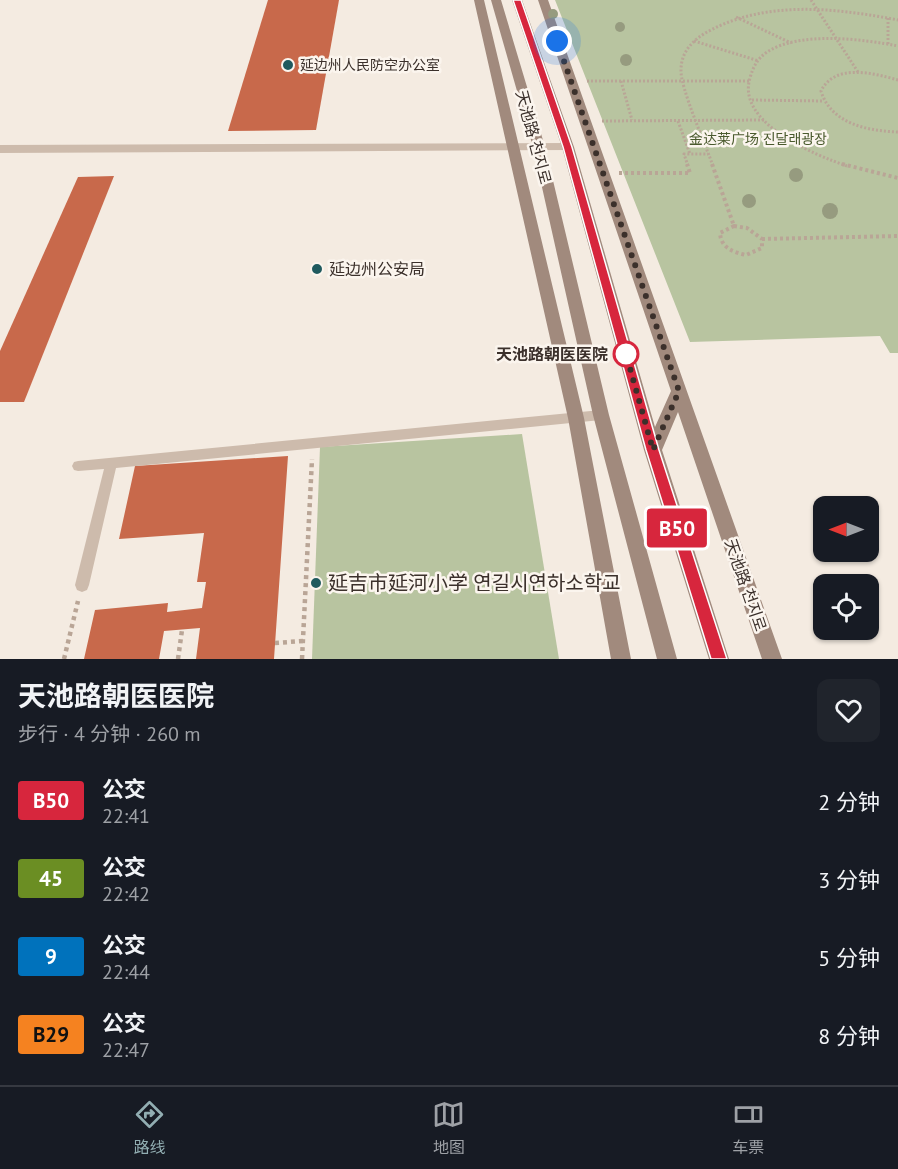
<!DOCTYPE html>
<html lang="zh">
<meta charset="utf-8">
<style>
:root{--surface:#171b24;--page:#20242c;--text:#f1f3f6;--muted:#9ea1a6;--line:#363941;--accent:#92aeb2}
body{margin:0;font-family:"PT Sans","Noto Sans SC","Noto Sans KR",sans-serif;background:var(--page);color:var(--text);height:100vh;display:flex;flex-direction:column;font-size:22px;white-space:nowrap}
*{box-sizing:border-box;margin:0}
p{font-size:20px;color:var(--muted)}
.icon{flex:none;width:33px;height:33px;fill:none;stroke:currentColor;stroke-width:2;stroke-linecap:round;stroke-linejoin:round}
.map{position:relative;height:659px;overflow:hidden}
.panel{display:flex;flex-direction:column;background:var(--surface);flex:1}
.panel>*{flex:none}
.badge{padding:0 12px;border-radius:4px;font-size:21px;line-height:39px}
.needle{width:39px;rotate:270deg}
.buttons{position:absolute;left:813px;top:496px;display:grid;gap:12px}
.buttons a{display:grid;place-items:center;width:66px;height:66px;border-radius:12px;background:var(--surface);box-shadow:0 2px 4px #0004;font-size:30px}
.you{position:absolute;width:30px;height:30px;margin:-15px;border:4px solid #fff;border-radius:50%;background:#1a73e8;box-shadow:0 0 0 9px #1a73e833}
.map>.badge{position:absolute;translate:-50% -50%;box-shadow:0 0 0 3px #fff}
.round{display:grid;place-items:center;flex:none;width:63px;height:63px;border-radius:12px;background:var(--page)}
.overview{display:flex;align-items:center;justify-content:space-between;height:102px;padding:0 18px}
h1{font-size:28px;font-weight:700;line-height:45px}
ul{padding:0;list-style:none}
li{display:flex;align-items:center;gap:18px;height:78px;padding:0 18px}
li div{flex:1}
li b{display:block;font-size:22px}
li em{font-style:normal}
li .badge{min-width:66px;font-weight:700;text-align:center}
.tabs{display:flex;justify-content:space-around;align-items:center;height:84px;border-top:2px solid var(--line);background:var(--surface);font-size:16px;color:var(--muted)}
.tabs a{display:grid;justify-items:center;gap:3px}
.tabs .selected{color:var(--accent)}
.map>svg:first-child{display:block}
.green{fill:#b8c4a0}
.building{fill:#c8694b}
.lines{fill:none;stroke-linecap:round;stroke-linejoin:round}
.path-far2{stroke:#b9a596;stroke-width:3;stroke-dasharray:2 2;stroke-linecap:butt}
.path-far1{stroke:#b9a596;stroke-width:4;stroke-dasharray:3 3;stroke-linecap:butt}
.path{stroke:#b9a596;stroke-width:4.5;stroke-dasharray:4 4;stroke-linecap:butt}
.lane{fill:#cdbbac;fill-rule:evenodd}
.street{fill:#cdbbac;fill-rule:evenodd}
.secondary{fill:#a18a7d;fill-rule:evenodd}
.tree{fill:#969b7f}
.line{fill:#d7263d;stroke:#fff;stroke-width:1.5}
.walk{stroke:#3b302b;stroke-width:6;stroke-dasharray:0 10.8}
.poi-dot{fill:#1f5a5e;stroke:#fbf5ee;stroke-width:2}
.stop-dot{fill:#fff;stroke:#d7263d;stroke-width:3}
.labels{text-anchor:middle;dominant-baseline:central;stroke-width:5;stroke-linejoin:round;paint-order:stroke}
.far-poi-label{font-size:14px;fill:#3b302b;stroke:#fbf5ee;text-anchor:start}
.far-park-label{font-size:14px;fill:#4a5a2e;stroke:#fbf5ee}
.street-label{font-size:16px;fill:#3b302b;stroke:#fbf5ee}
.poi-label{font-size:16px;fill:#3b302b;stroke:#fbf5ee;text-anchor:start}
.stop-label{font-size:16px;font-weight:bold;fill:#3b302b;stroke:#fbf5ee;text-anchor:end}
.near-poi-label{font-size:20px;fill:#3b302b;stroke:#fbf5ee;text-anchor:start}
</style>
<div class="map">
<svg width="898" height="659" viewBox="0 0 898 659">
<rect width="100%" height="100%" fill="#f4ebe1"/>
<g class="green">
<polygon points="555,0 898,0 898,353 890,353 880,336 690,342"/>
<polygon points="522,434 559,659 312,659 320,447"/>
</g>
<g class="building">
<polygon points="268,0 339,0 316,130 228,131"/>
<polygon points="114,176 24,402 0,402 0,351 78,177"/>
<polygon points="288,456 274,659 196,659 200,628 164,631 159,659 84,659 95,610 168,603 167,612 202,608 206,582 197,582 204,533 119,539 135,466"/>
</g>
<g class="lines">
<g class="path-far2">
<polyline points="811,0 858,72"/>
<polyline points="736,17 791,43"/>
<polyline points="888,18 888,44"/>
<polyline points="694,41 759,61"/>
<path d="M898,80C873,73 835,63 821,91C831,124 868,131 898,132"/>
<polyline points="587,81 749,81"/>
<polyline points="621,81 632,120"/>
<polyline points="752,100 824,101"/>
<polyline points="602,121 765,120"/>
<polyline points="678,121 690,154"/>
<polyline points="688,166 684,154 708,154"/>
<path d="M713,166C706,146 680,87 681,70C681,51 694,39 709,31C767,0 836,8 898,20"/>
<path d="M847,166C815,155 736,123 750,78C753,67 757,59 767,52C800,31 862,39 898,46"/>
</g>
<g class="path-far1">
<polyline points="712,164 734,226"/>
<polyline points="842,164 898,178"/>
<polyline points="619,173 690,173 687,164"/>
<path d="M734,226L747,228L762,239V248L746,255C733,252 721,248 720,233Z"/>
<polyline points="762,239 898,236"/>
</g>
<g class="path">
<polyline points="275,643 303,641"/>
<polyline points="64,659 78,601"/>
<polyline points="178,659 182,630"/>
<polyline points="302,659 312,459"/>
</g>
<polygon class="lane" points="601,410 605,412 607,415 605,418 601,420 116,468 89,585 87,590 82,592 77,590 75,585 104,469 78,471 74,470 72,466 74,462 78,461"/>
<polygon class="street" points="568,143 574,147 572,150 0,153 0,145"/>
<g class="secondary">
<polygon points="474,0 484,0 584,418 631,659 611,659 568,418"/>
<polygon points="491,0 501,0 545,147 609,415 677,659 657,659 593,415 533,147"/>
<polygon points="512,0 522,0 574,147 655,427 671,391 538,0 548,0 782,659 762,659 678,412 662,450 729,659 709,659 644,450 562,147"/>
</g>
</g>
<g class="tree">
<circle cx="553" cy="14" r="5"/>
<circle cx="620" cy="27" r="5"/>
<circle cx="564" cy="42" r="5"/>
<circle cx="626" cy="60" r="6"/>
<circle cx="796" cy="175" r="7"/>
<circle cx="749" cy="201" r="7"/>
<circle cx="830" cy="211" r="8"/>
</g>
<polygon class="line" points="513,0 521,0 572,147 659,450 727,659 711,659 646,450 563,147"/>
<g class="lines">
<polyline class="walk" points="557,41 679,391 653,450 626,354"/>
</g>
<g class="poi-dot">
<circle cx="288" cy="65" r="6"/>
<circle cx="317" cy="269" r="6"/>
<circle cx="316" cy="583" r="6"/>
</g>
<circle class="stop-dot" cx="626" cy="354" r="12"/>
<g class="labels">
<g class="far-poi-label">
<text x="300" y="65">延边州人民防空办公室</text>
</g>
<g class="far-park-label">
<text x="758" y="139">金达莱广场 진달래광장</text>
</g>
<g class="street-label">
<text transform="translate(534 137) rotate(75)">天池路 천지로</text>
<text transform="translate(746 585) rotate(71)">天池路 천지로</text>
</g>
<g class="poi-label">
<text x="329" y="269">延边州公安局</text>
</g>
<g class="stop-label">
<text x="608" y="354">天池路朝医医院</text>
</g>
<g class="near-poi-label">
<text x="328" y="583">延吉市延河小学 연길시연하소학교</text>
</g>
</g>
</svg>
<div class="buttons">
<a><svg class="needle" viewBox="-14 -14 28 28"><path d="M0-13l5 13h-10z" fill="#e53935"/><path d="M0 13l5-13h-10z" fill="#9ea1a6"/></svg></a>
<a><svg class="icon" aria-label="locate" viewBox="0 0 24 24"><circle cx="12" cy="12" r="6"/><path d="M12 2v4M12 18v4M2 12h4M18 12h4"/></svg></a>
</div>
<div class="you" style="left:557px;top:41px"></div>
<b class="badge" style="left:677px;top:528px;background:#d7263d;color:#fff">B50</b>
</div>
<section class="panel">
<div class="overview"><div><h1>天池路朝医医院</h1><p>步行 · 4 分钟 · 260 m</p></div><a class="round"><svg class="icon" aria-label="heart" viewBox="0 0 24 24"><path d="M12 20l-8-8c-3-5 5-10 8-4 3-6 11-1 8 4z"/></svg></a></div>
<ul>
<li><span class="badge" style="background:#d7263d;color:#fff">B50</span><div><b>公交</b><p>22:41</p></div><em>2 分钟</em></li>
<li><span class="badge" style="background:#6b8e23;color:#fff">45</span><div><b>公交</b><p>22:42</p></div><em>3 分钟</em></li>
<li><span class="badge" style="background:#0072bc;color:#fff">9</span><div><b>公交</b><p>22:44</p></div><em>5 分钟</em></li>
<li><span class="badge" style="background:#f58220;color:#111">B29</span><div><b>公交</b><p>22:47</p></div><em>8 分钟</em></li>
</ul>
</section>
<nav class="tabs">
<a class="selected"><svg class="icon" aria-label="directions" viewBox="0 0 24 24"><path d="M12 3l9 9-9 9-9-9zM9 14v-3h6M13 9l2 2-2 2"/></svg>路线</a>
<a><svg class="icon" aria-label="map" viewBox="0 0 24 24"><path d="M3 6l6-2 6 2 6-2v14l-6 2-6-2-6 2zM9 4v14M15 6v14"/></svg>地图</a>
<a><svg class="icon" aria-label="tickets" viewBox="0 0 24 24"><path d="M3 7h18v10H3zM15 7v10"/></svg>车票</a>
</nav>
